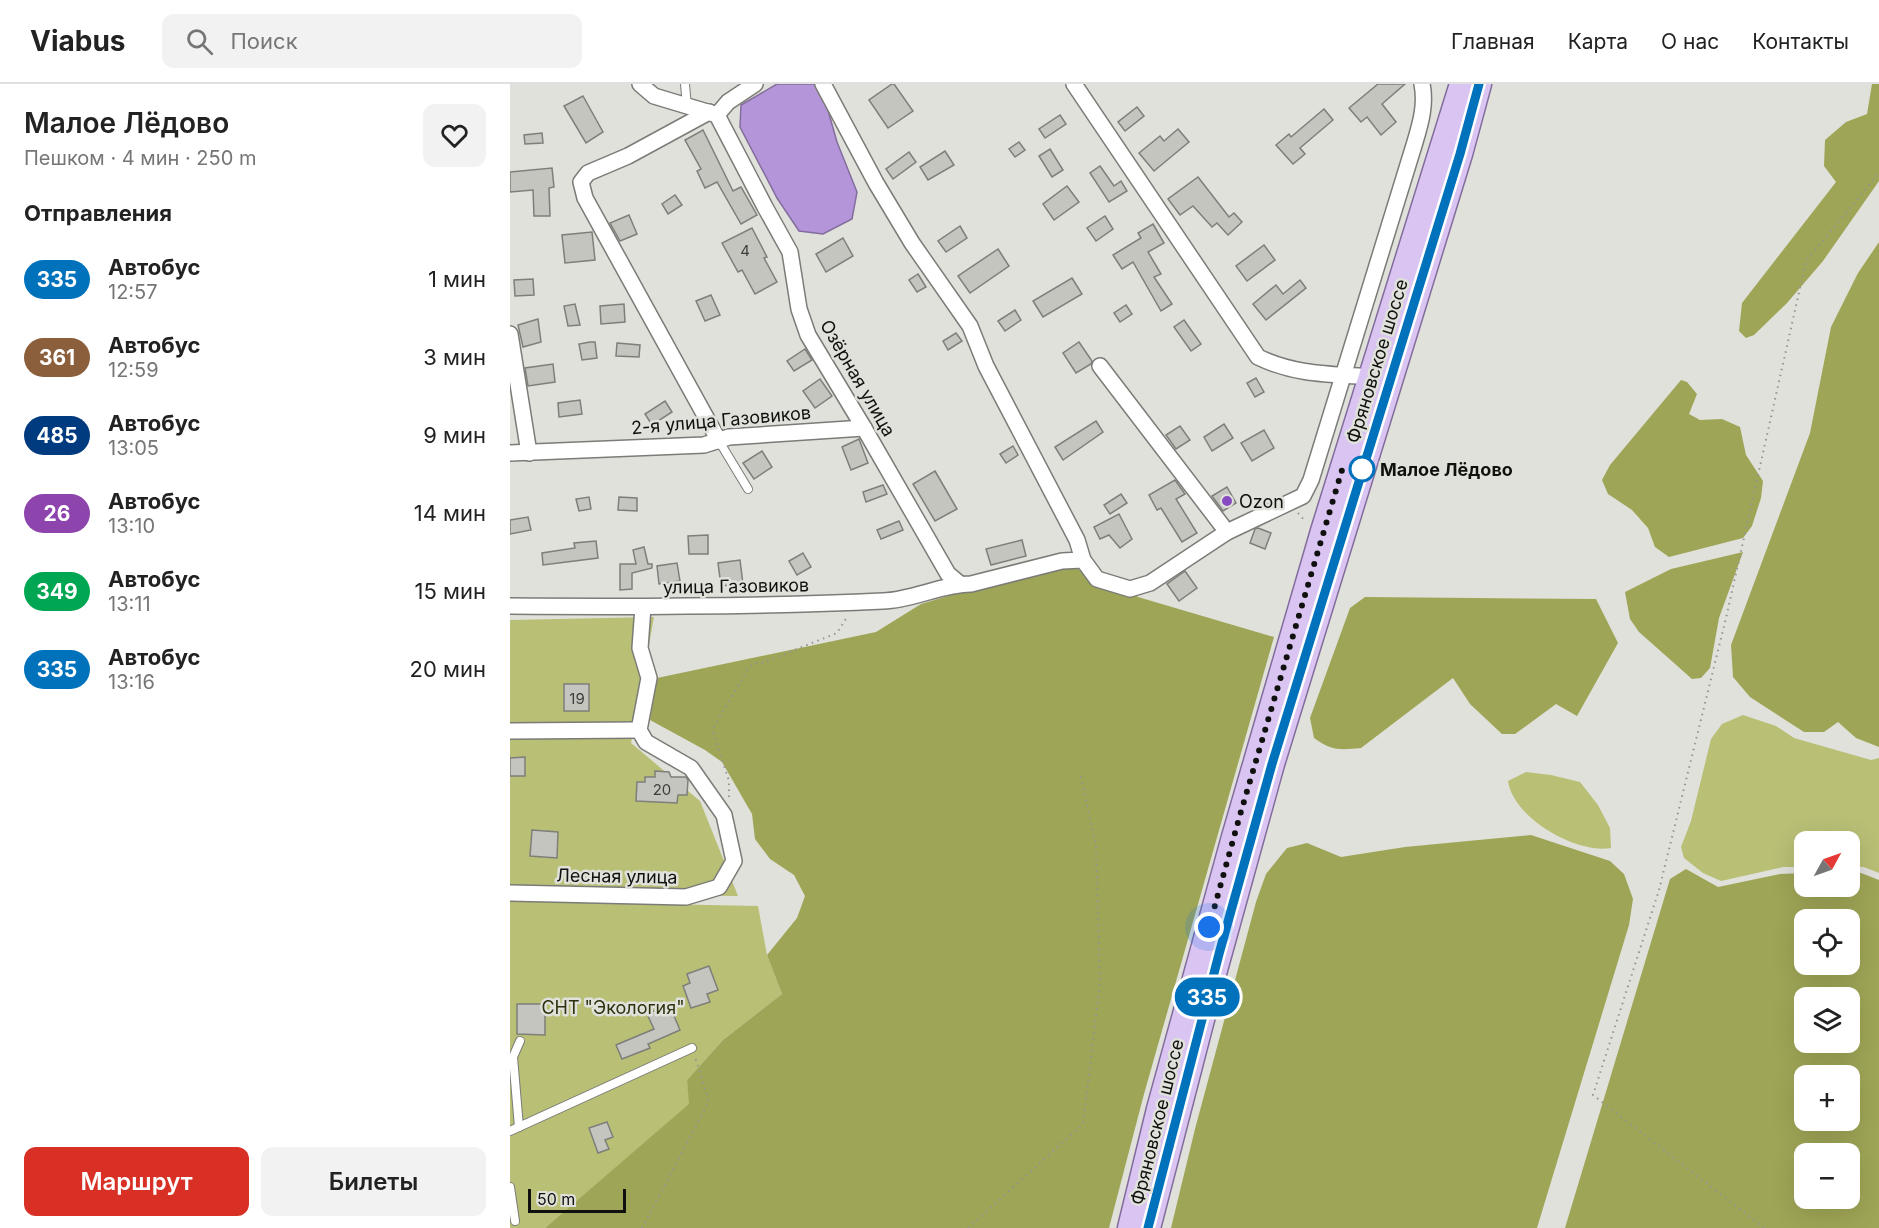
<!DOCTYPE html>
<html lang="ru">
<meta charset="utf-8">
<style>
:root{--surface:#fff;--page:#f2f2f2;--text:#222;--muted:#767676;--line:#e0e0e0;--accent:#d93025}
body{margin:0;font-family:Inter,sans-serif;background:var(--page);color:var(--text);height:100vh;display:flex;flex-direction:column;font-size:22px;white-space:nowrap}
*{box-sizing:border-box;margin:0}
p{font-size:20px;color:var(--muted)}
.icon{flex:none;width:33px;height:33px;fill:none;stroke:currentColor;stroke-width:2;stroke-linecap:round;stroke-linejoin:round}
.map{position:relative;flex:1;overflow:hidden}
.details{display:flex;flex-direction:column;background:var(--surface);width:510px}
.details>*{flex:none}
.badge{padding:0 12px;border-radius:20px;font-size:21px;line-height:39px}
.needle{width:39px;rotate:50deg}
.tools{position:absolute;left:1284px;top:747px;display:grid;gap:12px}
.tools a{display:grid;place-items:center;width:66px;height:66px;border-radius:12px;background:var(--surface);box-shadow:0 6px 24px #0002;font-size:30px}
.scale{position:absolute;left:18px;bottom:15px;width:98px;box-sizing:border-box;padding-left:6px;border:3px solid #10100e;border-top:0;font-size:16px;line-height:21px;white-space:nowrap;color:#10100e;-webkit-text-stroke:4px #e0e1db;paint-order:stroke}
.you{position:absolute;width:30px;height:30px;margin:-15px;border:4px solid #fff;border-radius:50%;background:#1a73e8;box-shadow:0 0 0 9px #1a73e833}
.map>.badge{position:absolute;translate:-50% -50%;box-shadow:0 0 0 3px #fff}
h2{padding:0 24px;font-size:22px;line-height:54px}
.round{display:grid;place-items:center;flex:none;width:63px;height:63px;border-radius:12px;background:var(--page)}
.overview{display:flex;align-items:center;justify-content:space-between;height:102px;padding:0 24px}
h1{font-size:28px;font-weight:600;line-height:45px}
.action{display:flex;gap:12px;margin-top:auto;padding:12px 24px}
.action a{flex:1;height:69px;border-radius:12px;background:var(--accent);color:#fff;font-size:24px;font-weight:600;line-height:69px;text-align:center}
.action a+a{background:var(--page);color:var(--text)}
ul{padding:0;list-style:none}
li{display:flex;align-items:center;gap:18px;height:78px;padding:0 24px}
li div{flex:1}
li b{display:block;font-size:22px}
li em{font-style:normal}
li .badge{min-width:66px;font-weight:700;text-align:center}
header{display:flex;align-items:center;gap:36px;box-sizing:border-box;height:84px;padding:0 30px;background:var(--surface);border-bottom:2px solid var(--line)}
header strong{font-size:28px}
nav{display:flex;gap:33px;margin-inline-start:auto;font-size:21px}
.search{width:420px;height:54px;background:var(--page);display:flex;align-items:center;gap:15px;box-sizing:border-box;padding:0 21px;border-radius:12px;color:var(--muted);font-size:22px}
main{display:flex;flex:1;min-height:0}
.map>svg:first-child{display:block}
.green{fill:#b9bf75}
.forest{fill:#9fa556;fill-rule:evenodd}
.water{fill:#b495da;stroke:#836d9d;stroke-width:1.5}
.building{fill:#c5c5c0;stroke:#7e7f7a;stroke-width:1.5}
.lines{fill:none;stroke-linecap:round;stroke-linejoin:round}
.service-casing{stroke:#7b7c77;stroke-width:10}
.minor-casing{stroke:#7b7c77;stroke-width:18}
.primary-casing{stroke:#826c9c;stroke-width:27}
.path{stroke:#949590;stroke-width:2;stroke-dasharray:1.5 4.5;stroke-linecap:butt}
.service{stroke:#fff;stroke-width:8}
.minor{stroke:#fff;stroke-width:15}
.primary{stroke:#d9c4f2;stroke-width:24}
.line-casing{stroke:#fff;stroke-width:14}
.line{stroke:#0072bc;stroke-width:9}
.walk{stroke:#10100e;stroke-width:6;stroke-dasharray:0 10.8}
.stop-dot{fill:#fff;stroke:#0072bc;stroke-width:3}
.poi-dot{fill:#874ac0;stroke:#e0e1db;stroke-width:2}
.labels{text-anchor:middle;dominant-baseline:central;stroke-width:5;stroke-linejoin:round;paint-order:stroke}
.number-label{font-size:15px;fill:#3d3d3a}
.street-label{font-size:18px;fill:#10100e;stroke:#e0e1db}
.stop-label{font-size:18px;font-weight:bold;fill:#10100e;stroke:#e0e1db;text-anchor:start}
.poi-label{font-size:18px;fill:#10100e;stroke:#e0e1db;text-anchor:start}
.park-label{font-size:18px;fill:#2e310e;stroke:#e0e1db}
</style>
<header>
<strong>Viabus</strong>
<div class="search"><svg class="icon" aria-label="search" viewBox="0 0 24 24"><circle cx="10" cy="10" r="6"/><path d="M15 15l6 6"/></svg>Поиск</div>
<nav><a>Главная</a><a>Карта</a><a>О нас</a><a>Контакты</a></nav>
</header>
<main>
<section class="details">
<div class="overview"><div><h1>Малое Лёдово</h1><p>Пешком · 4 мин · 250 m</p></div><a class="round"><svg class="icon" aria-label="heart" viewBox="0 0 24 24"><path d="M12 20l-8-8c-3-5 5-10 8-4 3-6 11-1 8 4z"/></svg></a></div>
<h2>Отправления</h2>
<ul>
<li><span class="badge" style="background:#0072bc;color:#fff">335</span><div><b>Автобус</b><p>12:57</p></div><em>1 мин</em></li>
<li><span class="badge" style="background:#8b5e3c;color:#fff">361</span><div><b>Автобус</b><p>12:59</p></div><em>3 мин</em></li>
<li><span class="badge" style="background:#003b80;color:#fff">485</span><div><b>Автобус</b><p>13:05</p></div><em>9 мин</em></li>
<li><span class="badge" style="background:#8e44ad;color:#fff">26</span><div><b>Автобус</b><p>13:10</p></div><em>14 мин</em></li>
<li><span class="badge" style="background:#00a651;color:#fff">349</span><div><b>Автобус</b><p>13:11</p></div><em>15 мин</em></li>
<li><span class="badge" style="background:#0072bc;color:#fff">335</span><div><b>Автобус</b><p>13:16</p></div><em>20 мин</em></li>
</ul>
<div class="action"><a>Маршрут</a><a>Билеты</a></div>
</section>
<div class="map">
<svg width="1369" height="1144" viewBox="0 0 1369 1144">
<rect width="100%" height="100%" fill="#e0e1db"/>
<g class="green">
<polygon points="144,533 121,659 190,717 228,812 0,810 0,536"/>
<polygon points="1233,631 1266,642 1284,654 1361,676 1369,674 1369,789 1354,783 1340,783 1340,758 1294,758 1294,783 1273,783 1211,797 1193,789 1174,774 1171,763 1181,737 1201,655 1212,640"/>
<path d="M1016,688L1041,691L1070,698L1088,721L1100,744L1101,764C1066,770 1003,734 998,697Z"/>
<polygon points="0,817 248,822 257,871 272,910 213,956 177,996 180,1020 35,1144 0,1144"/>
</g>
<g class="forest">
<polygon points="1362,0 1369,0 1369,97 1313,177 1277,219 1244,251 1236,254 1229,247 1232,219 1326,98 1314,82 1315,56 1336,38 1357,30"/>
<polygon points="1369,158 1369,663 1346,654 1328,638 1314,648 1294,648 1240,613 1223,593 1221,561 1300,349 1321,243 1348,189"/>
<polygon points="1171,296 1177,298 1187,310 1179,330 1190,336 1212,335 1230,343 1236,371 1253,397 1251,414 1242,442 1233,454 1159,473 1145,463 1138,444 1122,426 1098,410 1092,396 1100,381"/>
<polygon points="1233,468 1209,534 1200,584 1191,594 1182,595 1129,548 1120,535 1115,508 1161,485"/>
<polygon points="560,483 599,494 628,513 764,553 634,1010 599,1144 35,1144 179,1020 177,996 213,956 272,910 257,871 287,834 295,812 284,791 260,775 245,755 242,730 212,678 195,666 140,636 147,594 366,548 411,520 516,489"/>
<path d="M855,513L1086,515L1108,559L1067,632L1046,620L1005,650H992L960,620L943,594L851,664C830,666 822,667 804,654L800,634L840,524Z"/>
<polygon points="1021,751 1100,777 1114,790 1123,815 1119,841 1027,1144 661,1144 685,1045 746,818 756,790 777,764 797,759 831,773 895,763"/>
<path d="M1176,785L1208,803L1270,790L1294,789V802H1340V789H1351L1369,796V1144H1055L1160,795ZM1294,836H1340V880H1294ZM1294,914H1340V958H1294ZM1294,992H1340V1036H1294ZM1294,1070H1340V1114H1294Z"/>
</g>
<polygon class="water" points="267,0 304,0 313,9 327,58 347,108 342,135 313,150 289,147 267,114 230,43 231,21"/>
<g class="building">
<polygon points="382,0 384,0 403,27 378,44 359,16"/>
<polygon points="868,0 895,0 872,20 886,38 871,51 857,33 851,38 839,24"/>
<polygon points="73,12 93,48 76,59 54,22"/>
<polygon points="627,23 634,32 615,47 608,38"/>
<polygon points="814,25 823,36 790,64 795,70 783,80 766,61 779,50 781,53"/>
<polygon points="550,31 556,40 535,54 529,45"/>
<polygon points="668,45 679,58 644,87 629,69 650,52 654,57"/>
<polygon points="193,46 223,107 231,103 247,131 231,140 207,98 195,104 187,87 191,85 175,56"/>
<polygon points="32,49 33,59 15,60 14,51"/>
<polygon points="509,58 515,66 505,73 499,65"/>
<polygon points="540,65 553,86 542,93 529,72"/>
<polygon points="435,67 444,81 418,96 410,83"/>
<polygon points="399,68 406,78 383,95 376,85"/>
<polygon points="590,82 604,102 611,97 617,107 599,118 580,89"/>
<polygon points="42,84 44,103 39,104 40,132 24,132 23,106 0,108 0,88"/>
<polygon points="688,93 719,133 724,129 732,138 718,151 707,139 702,143 683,122 670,131 658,115"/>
<polygon points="557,102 569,118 544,136 533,120"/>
<polygon points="165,111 172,121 158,130 152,120"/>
<polygon points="119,131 127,150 110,157 100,139"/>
<polygon points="595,132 603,145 586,157 577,144"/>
<polygon points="643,140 654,159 638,168 651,190 644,193 662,220 651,227 623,178 612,185 603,171 631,154 628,149"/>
<polygon points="450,142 457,154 436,168 428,157"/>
<polygon points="242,144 257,173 254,174 267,198 245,210 232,186 228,188 212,159"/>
<polygon points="82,148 85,176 55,179 52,151"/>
<polygon points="333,154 343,172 316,188 306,170"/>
<polygon points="754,161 765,176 737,197 726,182"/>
<polygon points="488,165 499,182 460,209 448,192"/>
<polygon points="408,190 416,203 407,208 399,196"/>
<polygon points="562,194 572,210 533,233 523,217"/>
<polygon points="23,195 24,211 5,212 4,196"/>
<polygon points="790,196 796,204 756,236 743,220 766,201 773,210"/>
<polygon points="201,211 210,231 195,237 186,217"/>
<polygon points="65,220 70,241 58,242 54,222"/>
<polygon points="114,220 115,238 91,240 90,222"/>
<polygon points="616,221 622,230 610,238 604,229"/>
<polygon points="505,226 511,236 495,247 488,237"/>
<polygon points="28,235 31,258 13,263 8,241"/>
<polygon points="674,236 691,260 681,267 664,243"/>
<polygon points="446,249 452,257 438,266 433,257"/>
<polygon points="80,258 85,258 87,274 72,276 69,260"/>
<polygon points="569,258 582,277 581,280 566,289 553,269"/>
<polygon points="107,259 130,261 129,273 106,272"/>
<polygon points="295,265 302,276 284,287 277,277"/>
<polygon points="43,280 45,298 18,302 15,284"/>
<polygon points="746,294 754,308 745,313 737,299"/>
<polygon points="310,295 322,312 305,324 293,307"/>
<polygon points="70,316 72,330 49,333 48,319"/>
<polygon points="155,317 162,328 142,341 135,330"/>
<polygon points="586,337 593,348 553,376 545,363"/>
<polygon points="714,340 723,354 702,367 694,353"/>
<polygon points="670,342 680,356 666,365 656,351"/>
<polygon points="754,346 764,364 742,377 731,359"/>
<polygon points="349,355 358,379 341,386 332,363"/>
<polygon points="503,362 508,371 496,379 490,370"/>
<polygon points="252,367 262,383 244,395 233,379"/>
<polygon points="425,387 447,425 425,437 403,400"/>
<polygon points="665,396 675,410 666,415 687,449 672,458 651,424 647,426 639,411"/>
<polygon points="373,401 377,410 356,418 353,408"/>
<polygon points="717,403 726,419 713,427 702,412"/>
<polygon points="611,410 617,419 600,430 594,421"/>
<polygon points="79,413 81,425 69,427 66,415"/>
<polygon points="109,413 127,414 127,427 108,426"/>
<polygon points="609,430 622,455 610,464 599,451 590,455 584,443"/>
<polygon points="18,433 21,446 0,450 0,436"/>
<polygon points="389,437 393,446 371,455 367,446"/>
<polygon points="748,444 761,449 755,465 740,459 745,445"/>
<polygon points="198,451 198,470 179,470 178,452"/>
<polygon points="512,456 516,472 481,481 476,465"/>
<polygon points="86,457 88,474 33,481 32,469 65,464 64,459"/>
<polygon points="134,463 138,480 142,480 142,484 122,489 122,505 110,506 110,480 126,480 123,466"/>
<polygon points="293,469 301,483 287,491 279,477"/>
<polygon points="230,476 233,500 211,502 208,479"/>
<polygon points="167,479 170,497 149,500 147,482"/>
<polygon points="675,487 687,504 669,517 657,500"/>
<rect x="54" y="600" width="25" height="27"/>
<polygon points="15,673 15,692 0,692 0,674"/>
<polygon points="145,687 159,688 161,693 176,693 178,696 177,711 168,711 167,719 126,717 127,698 135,698 135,693 145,693"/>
<polygon points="22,746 48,748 47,774 20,772"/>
<polygon points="199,882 208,906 197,910 200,918 181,924 173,902 180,899 177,890"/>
<polygon points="7,920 35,920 35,951 7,950"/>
<polygon points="159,920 170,946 138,960 140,964 112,975 106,961 144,945 137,930"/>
<polygon points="97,1038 103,1053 95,1056 99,1065 88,1069 79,1044"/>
</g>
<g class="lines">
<g class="service-casing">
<g id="service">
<polyline points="175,0 177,23"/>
<polyline points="209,357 238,405"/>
<polyline points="9,1043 3,973 10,957"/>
<polyline points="0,1047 182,964"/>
<polyline points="0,1103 5,1137"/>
</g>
</g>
<g class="minor-casing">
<g id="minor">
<polyline points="130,0 144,12 204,30"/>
<polyline points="313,0 366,99 402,159 460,242 476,282 567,456 573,476"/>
<path d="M564,0L748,273C785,291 821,290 862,293"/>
<polyline points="199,28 118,72 78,89 71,98 75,114 209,357"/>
<polyline points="207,31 255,123 280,168 289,225 298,251 354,344 438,490 450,500"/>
<polyline points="207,31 218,18 245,0"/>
<polyline points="0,250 19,369"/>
<polyline points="590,282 717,448"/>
<polyline points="0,369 194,361 219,353 354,344"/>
<path d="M0,522C124,523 248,523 373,517C403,516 432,500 461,500L552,477L573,476L587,495L620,505L640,499L717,448L793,412L801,396L905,58C911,38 916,20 912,0"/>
<polyline points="0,647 129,646"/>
<polyline points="0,809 176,813 209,803 224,777 214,731 181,684 136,658 129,646 139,594 130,564 133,523"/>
</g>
</g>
<g class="primary-casing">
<g id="primary">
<polyline points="620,1144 649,1025 724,753 813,447 952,0"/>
<polyline points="638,1144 703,893 762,680 950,70 969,0"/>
</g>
</g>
<g class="path">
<polyline points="788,429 796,438"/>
<polyline points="219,713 219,697 203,648 204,643 238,585 244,579 252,579 327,549 337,533"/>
<polyline points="132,1144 199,1017 185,973"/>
<polyline points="458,1144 573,1040 590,899 586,762 570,689"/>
<polyline points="1254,1144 1083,1011 1149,806 1216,534 1296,177 1369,89"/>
</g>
<use href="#service" class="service"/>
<use href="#minor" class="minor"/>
<use href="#primary" class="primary"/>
</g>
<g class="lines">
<g class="line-casing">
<polyline id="line" points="638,1144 709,870 762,680 950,70 969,0"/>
</g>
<use href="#line" class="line"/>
<polyline class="walk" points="699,843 730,731 832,386 852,385"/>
</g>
<circle class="stop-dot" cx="852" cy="385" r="12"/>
<circle class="poi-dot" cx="717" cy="417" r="6"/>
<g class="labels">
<g class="number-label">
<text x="235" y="166">4</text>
<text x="67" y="614">19</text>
<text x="152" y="705">20</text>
</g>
<g class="street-label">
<text transform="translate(867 277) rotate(-73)">Фряновское шоссе</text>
<text transform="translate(348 294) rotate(60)">Озёрная улица</text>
<text transform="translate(211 336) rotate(-5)">2-я улица Газовиков</text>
<text transform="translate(226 502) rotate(-1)">улица Газовиков</text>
<text transform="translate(107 792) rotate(1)">Лесная улица</text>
<text transform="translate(647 1038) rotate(-76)">Фряновское шоссе</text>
</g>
<g class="stop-label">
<text x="870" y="385">Малое Лёдово</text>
</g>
<g class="poi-label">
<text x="729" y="417">Ozon</text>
</g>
<g class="park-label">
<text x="103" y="923">СНТ "Экология"</text>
</g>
</g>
</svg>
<div class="tools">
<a><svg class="needle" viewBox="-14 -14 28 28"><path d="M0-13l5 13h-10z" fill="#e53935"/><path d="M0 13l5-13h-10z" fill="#767676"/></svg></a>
<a><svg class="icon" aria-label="locate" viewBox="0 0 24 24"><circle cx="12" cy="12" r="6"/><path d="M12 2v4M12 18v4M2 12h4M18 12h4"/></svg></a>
<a><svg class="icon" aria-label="layers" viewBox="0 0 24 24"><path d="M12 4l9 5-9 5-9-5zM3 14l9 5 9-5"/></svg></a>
<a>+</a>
<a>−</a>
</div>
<div class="scale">50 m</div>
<div class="you" style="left:699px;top:843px"></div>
<b class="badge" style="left:697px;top:913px;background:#0072bc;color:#fff">335</b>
</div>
</main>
